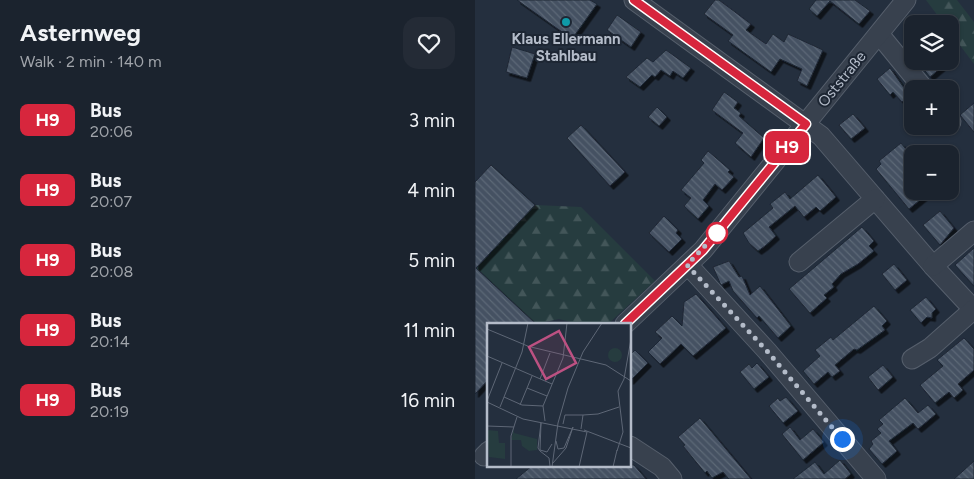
<!DOCTYPE html>
<meta charset="utf-8">
<style>
:root{--surface:#1b232e;--page:#242b36;--text:#f1f3f6;--muted:#a0a4aa;--line:#39404a}
body{margin:0;font-family:Figtree,sans-serif;background:var(--page);color:var(--text);height:100vh;display:flex;flex-direction:column;font-size:19px;white-space:nowrap}
*{box-sizing:border-box;margin:0}
p{font-size:16px;color:var(--muted)}
.icon{flex:none;width:28px;height:28px;fill:none;stroke:currentColor;stroke-width:2;stroke-linecap:round;stroke-linejoin:round}
.map{position:relative;flex:1;overflow:hidden}
.side{display:flex;flex-direction:column;background:var(--surface);width:475px}
.side>*{flex:none}
.badge{padding:0 10px;border-radius:8px;font-size:18px;line-height:32px}
.buttons{position:absolute;left:429px;top:15px;display:grid;gap:10px}
.buttons a{display:grid;place-items:center;width:55px;height:55px;border-radius:10px;background:var(--surface);box-shadow:0 1px 4px #0004,0 0 0 1px var(--line);font-size:25px}
.you{position:absolute;width:25px;height:25px;margin:-12px;border:4px solid #fff;border-radius:50%;background:#1a73e8;box-shadow:0 0 0 8px #1a73e833}
.map>.badge{position:absolute;translate:-50% -50%;box-shadow:0 0 0 2px #fff}
.round{display:grid;place-items:center;flex:none;width:52px;height:52px;border-radius:15px;background:var(--page)}
.head{display:flex;align-items:center;justify-content:space-between;height:85px;padding:0 20px}
h1{font-size:24px;font-weight:700;line-height:38px}
ul{padding:0;list-style:none}
li{display:flex;align-items:center;gap:15px;height:70px;padding:0 20px}
li div{flex:1}
li b{display:block;font-size:19px}
li em{font-style:normal}
li .badge{min-width:55px;font-weight:700;text-align:center}
main{display:flex;flex:1;min-height:0}
.map>svg:first-child{display:block}
.forest{fill:url(#forest-firs)}
.building{fill:url(#building-back-hatch);stroke:#1f2835;filter:url(#shadow)}
.lines{fill:none;stroke-linecap:round;stroke-linejoin:round}
.minor-casing{stroke:#565f6c;stroke-width:21}
.minor{stroke:#38414e;stroke-width:19}
.line-casing{stroke:#fff;stroke-width:11}
.line{stroke:#d7263d;stroke-width:8}
.walk{stroke:#b4bcc9;stroke-width:5;stroke-dasharray:0 9}
.culture-dot{fill:#0f9aa8;stroke:#1d2633;stroke-width:2}
.stop-dot{fill:#fff;stroke:#d7263d;stroke-width:2.5}
.labels{text-anchor:middle;dominant-baseline:central;stroke-width:4;stroke-linejoin:round;paint-order:stroke}
.poi-label{font-size:15px;font-weight:bold;fill:#b4bcc9;stroke:#1d2633}
.street-label{font-size:15px;fill:#b4bcc9;stroke:#1d2633}
.inset-road{fill:none;stroke:#5e6776;stroke-width:1}
.view{fill:#bd5182;fill-opacity:0.15;stroke:#bd5182;stroke-width:2.5}
.inset-edge{fill:none;stroke:#b4bcc9;stroke-width:2.5}
</style>
<main>
<section class="side">
<div class="head"><div><h1>Asternweg</h1><p>Walk · 2 min · 140 m</p></div><a class="round"><svg class="icon" aria-label="heart" viewBox="0 0 24 24"><path d="M12 20l-8-8c-3-5 5-10 8-4 3-6 11-1 8 4z"/></svg></a></div>
<ul>
<li><span class="badge" style="background:#d7263d;color:#fff">H9</span><div><b>Bus</b><p>20:06</p></div><em>3 min</em></li>
<li><span class="badge" style="background:#d7263d;color:#fff">H9</span><div><b>Bus</b><p>20:07</p></div><em>4 min</em></li>
<li><span class="badge" style="background:#d7263d;color:#fff">H9</span><div><b>Bus</b><p>20:08</p></div><em>5 min</em></li>
<li><span class="badge" style="background:#d7263d;color:#fff">H9</span><div><b>Bus</b><p>20:14</p></div><em>11 min</em></li>
<li><span class="badge" style="background:#d7263d;color:#fff">H9</span><div><b>Bus</b><p>20:19</p></div><em>16 min</em></li>
</ul>
</section>
<div class="map">
<svg width="499" height="479" viewBox="0 0 499 479">
<defs>
<pattern id="forest-firs" width="22" height="20" patternUnits="userSpaceOnUse" patternTransform="scale(1.25)"><rect width="22" height="20" fill="#263c3f"/><path d="M5 1l3.5 6h-7zM16 11l3.5 6h-7z" fill="#435659"/></pattern>
<pattern id="building-back-hatch" width="6" height="6" patternUnits="userSpaceOnUse" patternTransform="scale(1.25)"><rect width="6" height="6" fill="#455162"/><path d="M-1 5l2 2M0 0l6 6M5-1l2 2" fill="none" stroke="#5d6877"/></pattern>
<filter id="shadow"><feDropShadow dx="3.5" dy="3.5" stdDeviation="0" flood-color="#0009"/></filter>
</defs>
<rect width="100%" height="100%" fill="#242f3e"/>
<g class="forest">
<polygon points="451,0 482,0 499,22 499,64 475,32 475,24 469,24"/>
<polygon points="60,205 106,207 180,281 133,324 104,324 84,319 61,324 1,268"/>
</g>
<g class="building">
<polygon points="42,0 115,0 122,4 97,39"/>
<polygon points="240,0 244,0 276,24 271,30 291,44 298,34 309,42 313,34 348,50 332,86 322,81 327,69 305,59 296,72 253,41 258,35 229,14"/>
<polygon points="341,0 380,0 395,11 384,24 355,1 342,16 334,9"/>
<polygon points="142,15 166,32 156,47 132,30"/>
<polygon points="37,47 60,54 52,78 31,72"/>
<polygon points="191,50 216,68 208,78 198,71 195,76 186,70 180,77 177,75 165,87 151,77 172,58 178,62"/>
<polygon points="442,61 474,61 455,77"/>
<polygon points="415,68 434,95 427,102 418,92 415,95 402,79"/>
<polygon points="249,92 263,102 259,108 266,113 264,116 289,138 276,157 260,143 268,133 237,110"/>
<polygon points="499,103 499,132 485,115"/>
<polygon points="182,107 192,117 184,126 173,117"/>
<polygon points="378,114 390,128 376,139 364,125"/>
<polygon points="106,125 150,172 135,186 92,138"/>
<polygon points="426,143 438,158 438,191 456,191 434,209 401,169 406,164 404,161"/>
<polygon points="233,151 255,170 253,172 259,177 247,190 240,184 228,200 234,206 223,219 209,206 216,198 206,190 229,163 226,160"/>
<polygon points="16,165 60,205 1,268 61,324 14,324 14,379 0,394 0,182"/>
<polygon points="343,175 361,197 345,211 341,207 329,217 320,206 294,227 301,236 290,246 283,251 274,243 268,233 298,208 295,204 310,192 315,199"/>
<polygon points="465,211 479,228 465,245 448,225"/>
<polygon points="189,216 203,230 201,233 207,239 194,252 174,233"/>
<polygon points="387,227 399,241 394,246 399,251 383,264 366,274 357,284 359,287 349,295 352,298 335,313 314,289"/>
<polygon points="499,248 499,286 480,265"/>
<polygon points="254,261 264,277 267,276 275,295 285,286 316,326 303,338 284,316 282,318 258,291 254,281 246,285 245,283 238,267"/>
<polygon points="419,264 432,280 420,290 407,274"/>
<polygon points="221,294 251,328 218,356 206,344 185,364 173,352 187,338 180,332 197,316 207,326 209,302"/>
<polygon points="451,297 461,309 457,313 457,318 452,317 446,323 435,310"/>
<polygon points="399,306 412,321 407,326 410,330 382,350 379,349 360,365 365,371 357,377 353,372 339,384 328,371 345,356 340,350 356,337 358,340"/>
<polygon points="489,338 499,349 499,370 483,384 488,390 479,398 474,392 460,403 445,385 468,366 462,360"/>
<polygon points="160,350 173,363 155,381 155,355"/>
<polygon points="282,363 294,377 279,389 265,372 274,364 277,368"/>
<polygon points="408,365 418,377 403,390 393,377"/>
<polygon points="311,397 323,411 308,423 294,406 303,398 305,401"/>
<polygon points="430,398 443,413 453,405 461,414 443,429 438,423 414,441 422,451 407,464 394,449 398,444 396,441 406,433 402,429 408,424 404,420"/>
<polygon points="225,418 261,461 276,479 254,479 248,472 237,478 232,471 230,473 208,446 210,445 203,437"/>
<polygon points="315,427 325,440 338,429 349,442 328,460 307,434"/>
<polygon points="365,460 376,474 370,479 318,479 340,462 349,474"/>
<polygon points="499,461 499,479 479,479 488,471"/>
<polygon points="58,465 159,465 171,479 41,479"/>
</g>
<g class="lines">
<g class="minor-casing">
<g id="minor">
<polyline points="159,0 346,136 458,266 499,310"/>
<polyline points="404,34 449,89"/>
<polyline points="475,120 476,122"/>
<polyline points="324,262 400,199"/>
<polyline points="213,265 292,351 401,479"/>
<polyline points="458,266 499,231"/>
<polyline points="150,324 228,250 431,0"/>
<polyline points="437,359 455,348 499,309"/>
<polyline points="155,446 187,467 197,479"/>
<polyline points="9,456 14,451"/>
</g>
</g>
<use href="#minor" class="minor"/>
</g>
<g class="lines">
<g class="line-casing">
<polyline id="line" points="150,324 228,250 331,124 159,0"/>
</g>
<use href="#line" class="line"/>
<polyline class="walk" points="242,233 212,265 292,351 367,439"/>
</g>
<circle class="culture-dot" cx="91" cy="22" r="5"/>
<circle class="stop-dot" cx="242" cy="233" r="10"/>
<g class="labels">
<g class="poi-label">
<text x="91" y="39">Klaus Ellermann<tspan x="91" dy="17">Stahlbau</tspan></text>
</g>
<g class="street-label">
<text transform="translate(367 79) rotate(-51)">Oststraße</text>
</g>
</g>
<g transform="translate(12 323)">
<rect width="144" height="144" fill="#242f3e"/>
<path d="M121 32a7 7 0 1 1 14 0a7 7 0 1 1-14 0ZM27,105V110L50,116V127L42,128L35,123L34,117H24ZM0,107L11,108L12,120H18V136L2,134Z" fill="#263c3f"/>
<path class="inset-road" d="M0,6L43,24M44,24L119,42L144,58M0,33L65,61M53,56L63,30M40,65L60,73M17,74L35,82L56,83M0,78L15,40M0,79L36,96L100,109M33,82L45,53M13,84L35,29L41,0M58,98L56,83L76,35L80,0M76,101L78,92H96M0,103L27,104M94,106L96,92L111,91L132,84M97,107L144,125M130,128L136,109L131,68L137,56L144,16M66,140L79,125L86,104L77,125L71,126L69,118M63,143L62,135L53,128L51,125L54,100L53,127L60,129L65,121M24,144V113L30,94M65,144L71,100L81,65L96,29L115,0M92,144L100,109M126,144L130,127"/>
<path class="view" d="M72,8L89,40L59,56L42,24Z"/>
<rect width="144" height="144" class="inset-edge"/>
</g>
</svg>
<div class="buttons">
<a><svg class="icon" aria-label="layers" viewBox="0 0 24 24"><path d="M12 4l9 5-9 5-9-5zM3 14l9 5 9-5"/></svg></a>
<a>+</a>
<a>−</a>
</div>
<div class="you" style="left:367px;top:439px"></div>
<b class="badge" style="left:312px;top:147px;background:#d7263d;color:#fff">H9</b>
</div>
</main>
